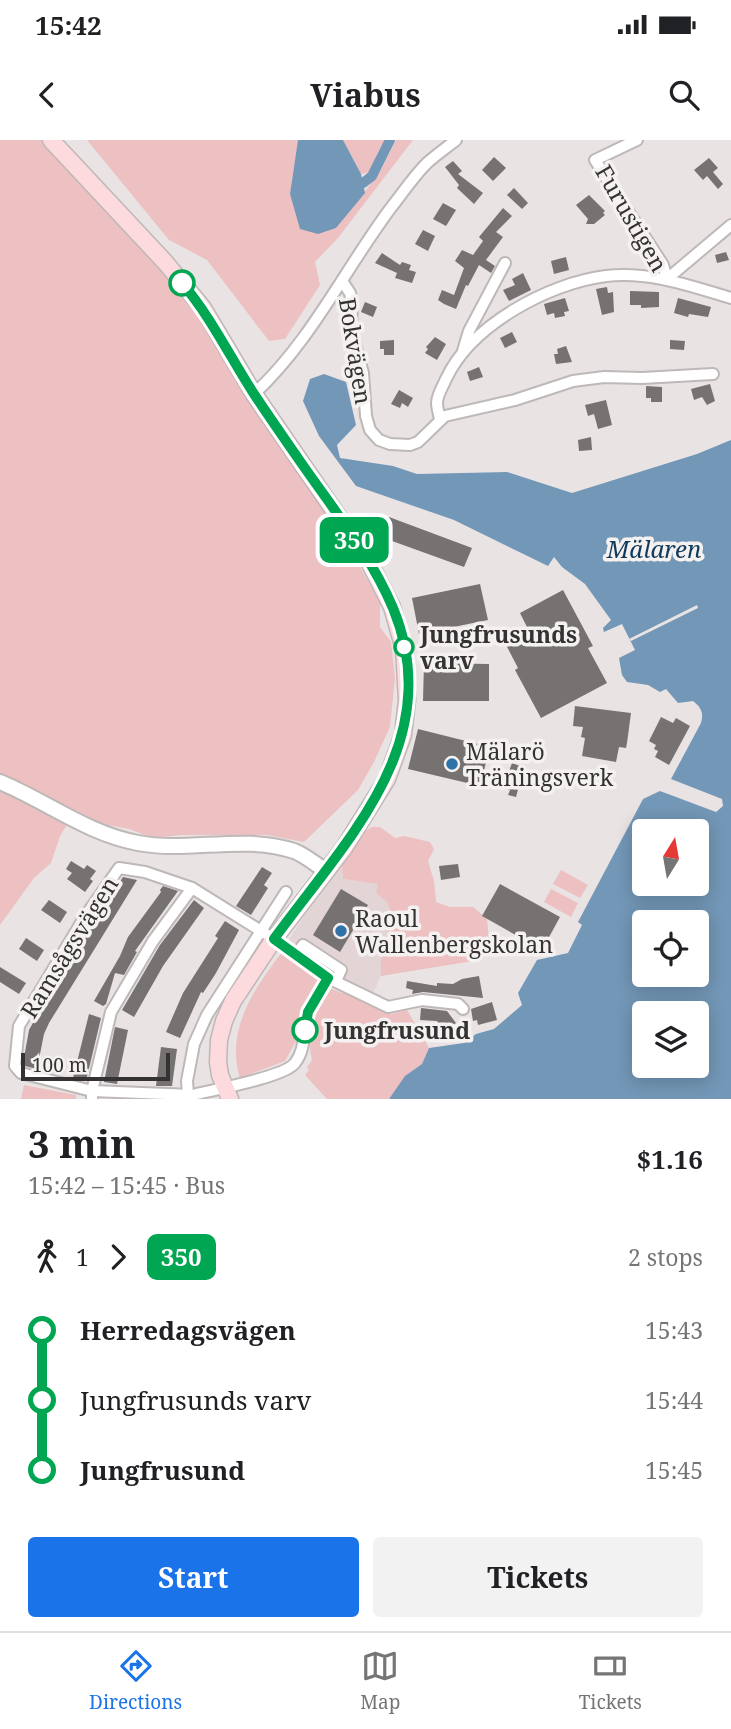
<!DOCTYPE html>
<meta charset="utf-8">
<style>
:root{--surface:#fff;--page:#f2f2f2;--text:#202124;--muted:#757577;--line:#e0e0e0;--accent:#1a73e8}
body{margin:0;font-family:"Noto Serif",serif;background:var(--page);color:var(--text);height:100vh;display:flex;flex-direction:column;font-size:26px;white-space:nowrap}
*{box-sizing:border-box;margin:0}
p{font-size:23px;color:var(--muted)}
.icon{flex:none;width:38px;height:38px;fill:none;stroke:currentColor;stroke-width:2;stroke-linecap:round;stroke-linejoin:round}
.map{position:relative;height:959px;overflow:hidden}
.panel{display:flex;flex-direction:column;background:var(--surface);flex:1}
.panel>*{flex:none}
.badge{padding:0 14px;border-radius:10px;font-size:24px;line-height:46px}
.needle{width:46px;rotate:11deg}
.fabs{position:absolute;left:632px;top:679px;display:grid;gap:14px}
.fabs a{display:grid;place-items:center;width:77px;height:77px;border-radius:7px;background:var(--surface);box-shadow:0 4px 18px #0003;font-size:35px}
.scale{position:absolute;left:21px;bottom:18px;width:149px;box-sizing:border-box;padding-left:7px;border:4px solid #343232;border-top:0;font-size:19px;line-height:24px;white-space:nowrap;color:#343232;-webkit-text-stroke:5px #f6f1f1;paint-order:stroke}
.map>.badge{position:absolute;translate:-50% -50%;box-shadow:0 0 0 4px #fff}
.legs{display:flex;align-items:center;gap:10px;height:77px;padding:0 28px;font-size:23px}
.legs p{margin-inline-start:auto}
.overview{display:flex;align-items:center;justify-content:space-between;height:119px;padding:0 28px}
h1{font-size:38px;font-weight:700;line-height:52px}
.primary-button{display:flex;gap:14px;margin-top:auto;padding:14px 28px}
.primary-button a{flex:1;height:80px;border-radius:7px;background:var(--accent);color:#fff;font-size:28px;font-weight:700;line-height:80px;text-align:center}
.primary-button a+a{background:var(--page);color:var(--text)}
ul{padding:0 28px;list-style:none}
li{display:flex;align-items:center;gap:24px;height:70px;font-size:26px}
li i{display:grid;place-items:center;width:10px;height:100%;margin:0 9px;background:currentColor}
li i::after{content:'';width:18px;height:18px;margin:-9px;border:5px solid;border-radius:50%;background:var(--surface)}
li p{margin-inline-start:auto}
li:first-child i{background:linear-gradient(#0000 50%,currentColor 0)}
li:last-child i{background:linear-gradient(currentColor 50%,#0000 0)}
.status{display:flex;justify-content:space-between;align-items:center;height:49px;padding:0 35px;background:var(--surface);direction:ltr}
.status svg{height:19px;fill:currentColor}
header{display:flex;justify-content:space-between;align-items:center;height:91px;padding:0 28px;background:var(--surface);font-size:32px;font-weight:700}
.menu{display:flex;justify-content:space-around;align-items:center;height:98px;border-top:2px solid var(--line);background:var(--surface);font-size:19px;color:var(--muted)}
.menu a{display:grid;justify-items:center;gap:4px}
.menu .on{color:var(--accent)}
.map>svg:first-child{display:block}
.built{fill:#e3d5d6}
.green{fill:#edc0c2}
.water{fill:#7397b7;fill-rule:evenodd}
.pier{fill:#e9e3e4}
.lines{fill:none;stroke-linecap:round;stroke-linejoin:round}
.canal{stroke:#7397b7;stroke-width:10}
.building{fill:#777272}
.minor-casing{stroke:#beb8b8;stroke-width:14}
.tertiary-casing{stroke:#beb8b8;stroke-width:18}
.secondary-casing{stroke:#beb8b8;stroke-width:19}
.minor{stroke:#fff;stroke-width:10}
.tertiary{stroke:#fff;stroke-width:14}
.secondary{stroke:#fddadd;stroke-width:16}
.line-1-casing{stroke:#fff;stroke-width:16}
.line-1{stroke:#00a651;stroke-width:10}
.stop-1-dot{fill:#fff;stroke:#00a651;stroke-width:3.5}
.poi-dot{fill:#2e72a8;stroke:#f6f1f1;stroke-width:2.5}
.labels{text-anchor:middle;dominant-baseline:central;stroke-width:7;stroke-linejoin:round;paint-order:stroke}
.street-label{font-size:23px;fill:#343232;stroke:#f6f1f1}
.stop-label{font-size:23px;font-weight:bold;fill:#343232;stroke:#f6f1f1;text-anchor:start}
.poi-label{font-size:23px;fill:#343232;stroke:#f6f1f1;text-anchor:start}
.water-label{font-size:24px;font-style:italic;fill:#103b5c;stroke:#f6f1f1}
</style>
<div class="status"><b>15:42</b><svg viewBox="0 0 49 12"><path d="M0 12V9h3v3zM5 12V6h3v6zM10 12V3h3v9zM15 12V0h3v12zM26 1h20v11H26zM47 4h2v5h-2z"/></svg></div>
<header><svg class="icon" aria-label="back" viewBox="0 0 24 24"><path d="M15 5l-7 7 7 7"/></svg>Viabus<svg class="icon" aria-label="search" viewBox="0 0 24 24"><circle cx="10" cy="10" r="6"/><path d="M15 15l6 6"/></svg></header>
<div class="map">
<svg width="731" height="959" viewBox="0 0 731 959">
<rect width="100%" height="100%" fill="#e9e3e4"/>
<polygon class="built" points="342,724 343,739 378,744 377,753 387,762 393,778 387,787 390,801 381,819 381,836 372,855 286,804 330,736"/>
<g class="green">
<polygon points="0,0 43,0 159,125 197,170 360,427 380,463 380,487 391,502 395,538 390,587 374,622 358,650 304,702 267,695 182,695 153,698 129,689 102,684 76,670 60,696 51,723 34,738 0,785"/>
<polygon points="87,0 298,0 290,54 336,88 380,32 396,0 413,0 338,98 315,122 320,145 285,199 269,201 207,120 169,100"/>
<polygon points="343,0 387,0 379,10 370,32 361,34"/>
<polygon points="372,687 380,687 395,698 404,696 430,702 434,709 428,721 434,741 436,762 450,767 473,767 487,779 489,799 479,820 381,836 381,819 389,801 387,787 393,778 387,762 376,753 378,744 343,739 342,724 365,691"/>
<polygon points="561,730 588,745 580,758 553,744"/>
<polygon points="551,749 578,763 571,777 544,762"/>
<path d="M282,812L323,840L308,860L296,901L285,921L240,938C225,890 254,849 282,812Z"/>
<path d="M329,848L342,853L345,851L391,874L407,870L429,908L422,924L405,937L389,959H327L305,935L309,930L307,927L312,920C305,885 312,877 329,848Z"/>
<polygon points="24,945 76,955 76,959 21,959"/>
</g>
<g class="water">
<polygon points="298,0 343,0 361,34 365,53 336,88 318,94 300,89 290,54"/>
<path d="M324,234L346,242L356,285L337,305L340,318L393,326L417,334L507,332L572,353L697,314L731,300V959H389L405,936L422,924L429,908L464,903L476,894L494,889L522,865L518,853L537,820L568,813L582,785L578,782L643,659L660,651L716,672L723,666L722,659L671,639L701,583C704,573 701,567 693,561L678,563L666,549L660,552L648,545L627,542L622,535L619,518L635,510L622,484L604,492L603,488L611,480L585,444L562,427L554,417L548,426L454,380L356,346L319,296L303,261L310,239ZM644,691H696V744H644ZM644,782H696V835H644ZM644,873H696V926H644Z"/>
</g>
<polygon class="pier" points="697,465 698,468 631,501 629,499"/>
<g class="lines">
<polyline class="canal" points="363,43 372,36 390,0"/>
</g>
<g class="building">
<polygon points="494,17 506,28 493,41 482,30"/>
<polygon points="709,18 718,28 713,32 723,44 718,49 707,36 703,40 694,30"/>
<polygon points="453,21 462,31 458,34 483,53 474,64 457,48 459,45 445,27"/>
<polygon points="514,48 528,63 522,69 507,55"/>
<polygon points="589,55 605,71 603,73 605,75 594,84 586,84 588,79 576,65"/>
<polygon points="443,63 456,70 446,86 433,79"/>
<polygon points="503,68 512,76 496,92 503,97 486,120 495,126 491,133 479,125 468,146 466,145 456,169 444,164 438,160 442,150 454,155 464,128 455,121 462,110 473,115 483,101 479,97"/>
<polygon points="423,90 435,96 428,111 415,104"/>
<polygon points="726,112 729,120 717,123 715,115"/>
<polygon points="382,113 400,125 402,122 411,125 409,130 416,132 412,143 395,138 397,133 375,123"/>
<polygon points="566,117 569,130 554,134 551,121"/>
<polygon points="523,133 531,150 509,161 503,150 515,145 512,139"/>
<polygon points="607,147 608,153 613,152 614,172 602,175 596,149"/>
<polygon points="630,151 659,152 659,167 641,168 641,165 630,165"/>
<polygon points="565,158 569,171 564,172 565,176 555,178 554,173 547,175 544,164"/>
<polygon points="678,158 711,167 708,177 689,174 688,177 674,173"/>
<polygon points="365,162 377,167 373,177 361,172"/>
<polygon points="512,192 517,202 505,208 500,198"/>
<polygon points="435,197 446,204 437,220 425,213 428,209 426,207"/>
<polygon points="394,200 394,215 384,215 384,209 380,209 380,201"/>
<polygon points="670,200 685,201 684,210 670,209"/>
<polygon points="566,206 572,222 556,224 554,214 558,214 557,209"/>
<polygon points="479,227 483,237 470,241 467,232"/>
<polygon points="710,244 715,261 707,265 702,257 694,260 691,249"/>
<polygon points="646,246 662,247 662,262 651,262 651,258 646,258"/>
<polygon points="399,250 413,258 408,267 402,263 400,268 391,264"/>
<polygon points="606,260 612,285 598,289 594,274 588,276 585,265"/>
<polygon points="591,297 592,310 579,311 578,300"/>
<polygon points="389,377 472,408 464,427 381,397"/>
<polygon points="480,444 488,480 419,494 412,458"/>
<polygon points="563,450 593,506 588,508 607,543 541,578 515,530 518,528 503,499 527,487 520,473"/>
<polygon points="424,523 489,524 489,561 423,561"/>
<polygon points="575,566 631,573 627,603 626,608 619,607 616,622 582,616 585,598 581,597 583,587 573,586"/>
<polygon points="661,577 673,583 676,578 690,586 669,625 655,617 658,611 654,609 656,605 649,601"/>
<polygon points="418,589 490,607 480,646 408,629"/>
<polygon points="512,623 525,628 522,647 519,646 516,657 508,655 510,650 503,648"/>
<polygon points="71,721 84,729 87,725 96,731 90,739 93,741 85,752 67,739 72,733 66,729"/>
<polygon points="458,724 460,737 441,740 439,726"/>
<polygon points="262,727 272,733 264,745 268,748 251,775 236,766"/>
<polygon points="123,737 137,740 49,883 44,894 37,929 25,926 23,923 29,890 61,832"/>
<polygon points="500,744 560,777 542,810 482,776"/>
<polygon points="163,746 178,751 135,811 137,812 124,835 115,833 106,864 103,866 94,861 120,816 128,797 161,752 160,750"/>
<polygon points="341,749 368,765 340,812 313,795"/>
<polygon points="49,760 67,772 60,783 41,770"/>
<polygon points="194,760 204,768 163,826 134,877 122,870 160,805"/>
<polygon points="225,781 239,790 216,833 203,853 201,852 180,898 166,892 183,853 218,798 215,796"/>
<polygon points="26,798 44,810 37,821 19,809"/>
<polygon points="0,827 26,843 19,854 0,842"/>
<polygon points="479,836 483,858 423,852 412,854 413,850 406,848 407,841 437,846 437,843 453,844 462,839"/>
<polygon points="492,862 497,880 478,885 477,880 473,881 471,869"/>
<polygon points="421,868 447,871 456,883 453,885 455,890 446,896 437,881 420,880"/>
<polygon points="89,874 101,878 86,941 73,938"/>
<polygon points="115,887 128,890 117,944 104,942"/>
<polygon points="161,907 177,909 172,946 156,946"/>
</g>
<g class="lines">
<g class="minor-casing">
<g id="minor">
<polyline points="637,0 595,20 663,125 667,139 731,85"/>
<polyline points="342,141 350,153 352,163 351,191 363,233 366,276 370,290 379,300 390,304 410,305 418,302 445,276 515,260 573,241 604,237 642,238 713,234"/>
<polyline points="463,211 469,191 505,123"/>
<path d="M254,254C311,201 344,131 390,69C402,54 413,37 427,23C436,15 446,8 456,0"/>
<path d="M440,279C439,274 437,268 437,263C437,255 443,246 446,239C471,185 549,143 606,136C650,131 690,146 731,158"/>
<polyline points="296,815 303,805 341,830 336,841"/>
<path d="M328,838C322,849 313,860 308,871C302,888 307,908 295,923C285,937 212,950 192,955L92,951L21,933L15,926L19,886L84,778L119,728L145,732L192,748L274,799L328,838L388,867L422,860L458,864L463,869"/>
<polyline points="188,954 187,941 194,904 207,875 286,752"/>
<polyline points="92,959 92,951 111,872 153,801 192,748"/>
</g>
</g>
<g class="tertiary-casing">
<path id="tertiary" d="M0,642C46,661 88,694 138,703C189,713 243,694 294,711C305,715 315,724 326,731"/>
</g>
<g class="secondary-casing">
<polyline id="secondary" points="51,0 165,122 203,168 254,254 368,420 392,467 404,509 407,560 403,595 387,639 344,708 274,799 233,861 224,881 219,900 218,922 220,935 230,959"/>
</g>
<use href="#minor" class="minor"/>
<use href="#tertiary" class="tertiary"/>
<use href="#secondary" class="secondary"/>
</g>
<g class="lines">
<g class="line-1-casing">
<path id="line-1" d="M182,143C211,177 230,217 254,254C270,278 286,301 302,324C334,370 371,416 393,468C448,602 346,700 274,799L328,838L308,872L305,890"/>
</g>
<use href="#line-1" class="line-1"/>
</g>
<g class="stop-1-dot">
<circle cx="182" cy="143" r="12"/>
<circle cx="404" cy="507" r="9"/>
<circle cx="305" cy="890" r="12"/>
</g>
<g class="poi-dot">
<circle cx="452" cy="624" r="7"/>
<circle cx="341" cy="791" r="7"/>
</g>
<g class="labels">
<g class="street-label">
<text transform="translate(632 78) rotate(60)">Furustigen</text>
<text transform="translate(356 211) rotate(81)">Bokvägen</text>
<text transform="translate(69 807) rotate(-58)">Ramsågsvägen</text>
</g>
<g class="stop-label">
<text x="420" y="494">Jungfrusunds<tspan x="420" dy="26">varv</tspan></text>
<text x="324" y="890">Jungfrusund</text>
</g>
<g class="poi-label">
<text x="466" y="611">Mälarö<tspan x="466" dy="26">Träningsverk</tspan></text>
<text x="355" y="778">Raoul<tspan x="355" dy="26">Wallenbergskolan</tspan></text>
</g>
<g class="water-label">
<text x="654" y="408">Mälaren</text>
</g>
</g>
</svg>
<div class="fabs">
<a><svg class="needle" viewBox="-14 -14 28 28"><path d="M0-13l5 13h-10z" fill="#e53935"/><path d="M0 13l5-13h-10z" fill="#757577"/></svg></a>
<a><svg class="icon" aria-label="locate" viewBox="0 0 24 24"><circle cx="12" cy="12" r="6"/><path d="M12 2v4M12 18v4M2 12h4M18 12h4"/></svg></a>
<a><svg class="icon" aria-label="layers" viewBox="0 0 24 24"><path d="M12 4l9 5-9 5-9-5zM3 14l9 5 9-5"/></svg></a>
</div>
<div class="scale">100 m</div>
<b class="badge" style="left:354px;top:400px;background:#00a651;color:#fff">350</b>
</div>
<section class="panel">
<div class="overview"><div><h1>3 min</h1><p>15:42 – 15:45 · Bus</p></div><b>$1.16</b></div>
<div class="legs"><svg class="icon" aria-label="walk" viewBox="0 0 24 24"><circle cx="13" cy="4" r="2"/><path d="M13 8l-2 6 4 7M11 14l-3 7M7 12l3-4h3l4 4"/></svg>1<svg class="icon" aria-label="forward" viewBox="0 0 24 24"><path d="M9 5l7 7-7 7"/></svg><b class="badge" style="background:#00a651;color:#fff">350</b><p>2 stops</p></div>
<ul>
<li><i style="color:#00a651"></i><b>Herredagsvägen</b><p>15:43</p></li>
<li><i style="color:#00a651"></i><span>Jungfrusunds varv</span><p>15:44</p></li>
<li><i style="color:#00a651"></i><b>Jungfrusund</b><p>15:45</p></li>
</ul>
<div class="primary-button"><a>Start</a><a>Tickets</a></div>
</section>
<nav class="menu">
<a class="on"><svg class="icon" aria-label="directions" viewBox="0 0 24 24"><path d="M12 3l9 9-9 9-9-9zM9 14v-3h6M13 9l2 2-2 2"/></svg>Directions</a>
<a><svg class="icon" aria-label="map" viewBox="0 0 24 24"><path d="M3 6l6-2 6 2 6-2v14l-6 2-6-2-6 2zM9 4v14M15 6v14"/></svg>Map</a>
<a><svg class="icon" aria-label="tickets" viewBox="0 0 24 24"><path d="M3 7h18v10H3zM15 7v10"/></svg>Tickets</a>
</nav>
